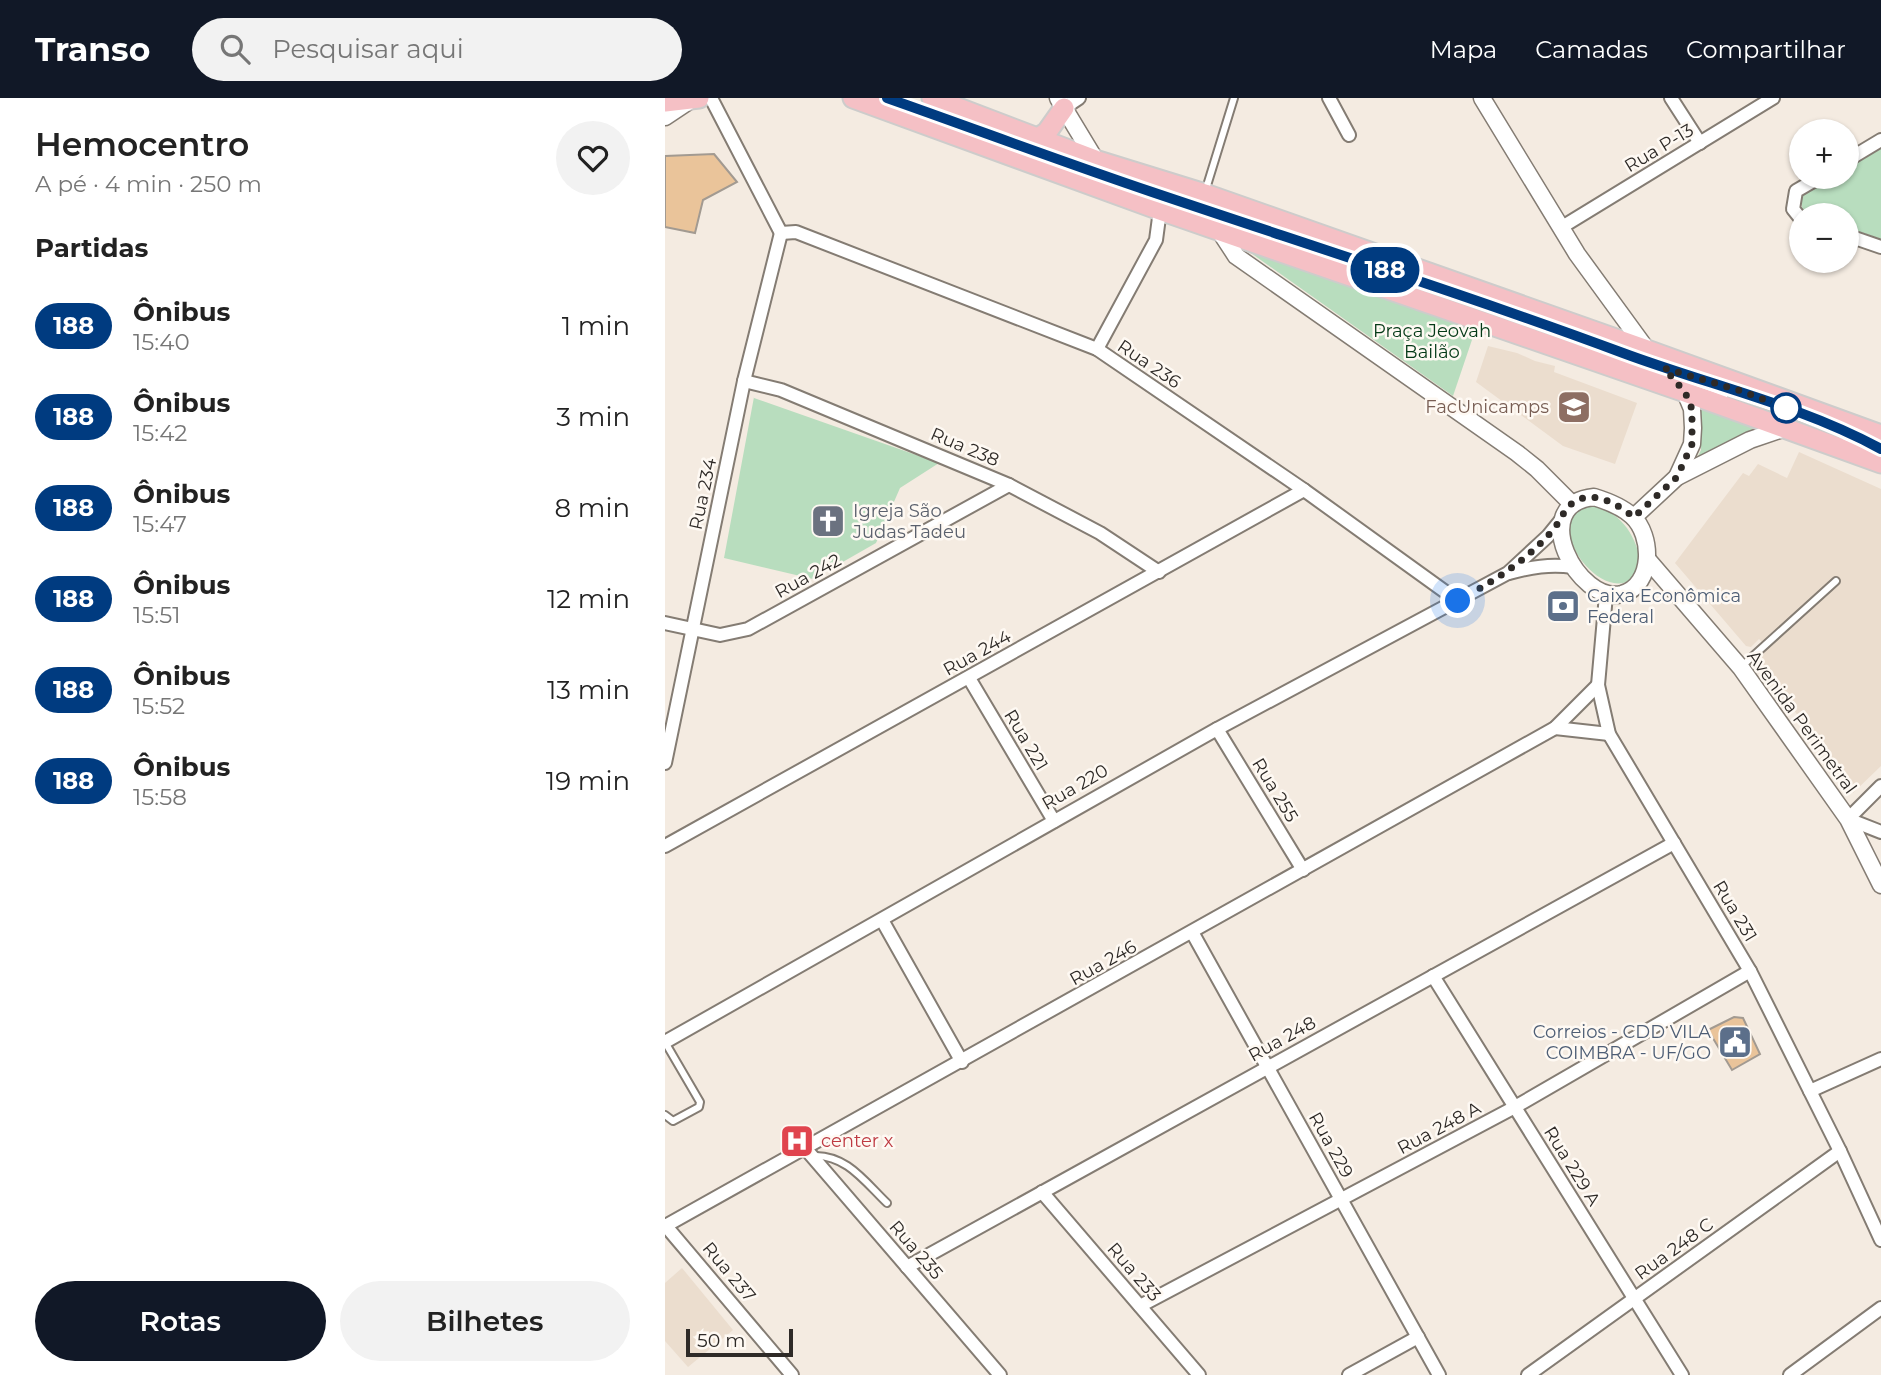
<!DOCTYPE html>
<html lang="pt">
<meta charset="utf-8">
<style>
:root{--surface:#fff;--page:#f2f2f2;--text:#222;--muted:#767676;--accent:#111827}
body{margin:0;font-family:Montserrat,sans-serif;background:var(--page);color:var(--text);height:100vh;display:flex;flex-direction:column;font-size:26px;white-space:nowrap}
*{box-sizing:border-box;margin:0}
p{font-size:23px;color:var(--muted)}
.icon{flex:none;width:38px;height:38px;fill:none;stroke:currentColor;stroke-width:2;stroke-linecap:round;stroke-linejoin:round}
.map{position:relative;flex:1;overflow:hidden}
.side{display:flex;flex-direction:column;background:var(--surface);width:665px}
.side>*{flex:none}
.badge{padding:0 14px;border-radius:23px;font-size:24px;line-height:46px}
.buttons{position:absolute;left:1124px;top:21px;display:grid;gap:14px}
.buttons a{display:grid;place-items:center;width:70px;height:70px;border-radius:50%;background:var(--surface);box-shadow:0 2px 5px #0004;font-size:35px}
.scale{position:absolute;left:21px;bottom:18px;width:107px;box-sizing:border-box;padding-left:7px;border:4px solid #2e2a27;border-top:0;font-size:19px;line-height:24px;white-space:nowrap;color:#2e2a27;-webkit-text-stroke:5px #fef9f3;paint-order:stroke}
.you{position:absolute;width:35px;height:35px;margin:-18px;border:5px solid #fff;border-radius:50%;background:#1a73e8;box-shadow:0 0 0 10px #1a73e833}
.map>.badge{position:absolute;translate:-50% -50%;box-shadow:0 0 0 4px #fff}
h2{padding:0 35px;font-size:26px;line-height:63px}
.round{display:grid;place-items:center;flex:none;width:74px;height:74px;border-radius:37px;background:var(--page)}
.overview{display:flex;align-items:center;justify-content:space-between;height:119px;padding:0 35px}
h1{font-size:33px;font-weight:600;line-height:52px}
.cta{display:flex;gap:14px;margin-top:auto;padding:14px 35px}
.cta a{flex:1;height:80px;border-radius:42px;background:var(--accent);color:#fff;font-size:28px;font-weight:600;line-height:80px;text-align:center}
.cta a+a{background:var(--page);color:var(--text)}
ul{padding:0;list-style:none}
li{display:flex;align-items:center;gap:21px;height:91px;padding:0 35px}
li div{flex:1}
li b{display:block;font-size:26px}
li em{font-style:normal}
li .badge{min-width:77px;font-weight:700;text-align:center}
header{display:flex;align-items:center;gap:42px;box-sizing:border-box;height:98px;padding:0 35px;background:var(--accent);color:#fff}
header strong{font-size:33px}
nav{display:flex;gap:38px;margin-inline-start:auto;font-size:24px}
.search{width:490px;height:63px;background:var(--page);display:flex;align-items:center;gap:18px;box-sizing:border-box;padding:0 24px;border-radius:38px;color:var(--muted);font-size:26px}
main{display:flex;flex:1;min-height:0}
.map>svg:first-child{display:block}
.built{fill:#ebddce}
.green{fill:#b8ddbe}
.building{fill:#eac49a;stroke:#a29a91;stroke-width:2}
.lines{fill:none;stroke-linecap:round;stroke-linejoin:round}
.service-casing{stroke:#847c73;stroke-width:10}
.minor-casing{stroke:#847c73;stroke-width:16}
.tertiary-casing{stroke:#847c73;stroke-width:19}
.primary-casing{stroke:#cdcccb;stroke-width:23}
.service{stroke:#fff;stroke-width:6}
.minor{stroke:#fff;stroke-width:12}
.tertiary{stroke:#fff;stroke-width:16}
.primary{stroke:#f5c0c5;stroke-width:19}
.line-casing{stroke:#fff;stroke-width:16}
.line{stroke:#003b80;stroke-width:10}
.walk{stroke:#2e2a27;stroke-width:7;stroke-dasharray:0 12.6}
.stop-dot{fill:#fff;stroke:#003b80;stroke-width:3.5}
.labels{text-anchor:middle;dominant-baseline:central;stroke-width:5;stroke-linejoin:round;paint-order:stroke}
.street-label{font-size:18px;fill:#2e2a27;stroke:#fef9f3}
.park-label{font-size:18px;fill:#043a17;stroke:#fef9f3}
.education-label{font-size:18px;fill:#785e54;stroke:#fef9f3;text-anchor:end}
.worship-label{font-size:18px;fill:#5b616d;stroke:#fef9f3;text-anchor:start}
.service-label{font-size:18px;fill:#4e5e75;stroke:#fef9f3;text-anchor:start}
.health-label{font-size:18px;fill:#be3a42;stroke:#fef9f3;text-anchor:start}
</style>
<header>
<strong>Transo</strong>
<div class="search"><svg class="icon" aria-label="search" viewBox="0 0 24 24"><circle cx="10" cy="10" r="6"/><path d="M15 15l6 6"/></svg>Pesquisar aqui</div>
<nav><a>Mapa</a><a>Camadas</a><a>Compartilhar</a></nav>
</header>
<main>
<section class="side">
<div class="overview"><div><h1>Hemocentro</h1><p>A pé · 4 min · 250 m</p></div><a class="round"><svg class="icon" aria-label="heart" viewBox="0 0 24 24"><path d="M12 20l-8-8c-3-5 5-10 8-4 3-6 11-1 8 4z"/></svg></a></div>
<h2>Partidas</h2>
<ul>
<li><span class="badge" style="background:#003b80;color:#fff">188</span><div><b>Ônibus</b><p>15:40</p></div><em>1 min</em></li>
<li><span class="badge" style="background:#003b80;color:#fff">188</span><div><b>Ônibus</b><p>15:42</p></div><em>3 min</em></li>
<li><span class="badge" style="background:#003b80;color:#fff">188</span><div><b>Ônibus</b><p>15:47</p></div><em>8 min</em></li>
<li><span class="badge" style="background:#003b80;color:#fff">188</span><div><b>Ônibus</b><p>15:51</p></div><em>12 min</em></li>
<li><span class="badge" style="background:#003b80;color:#fff">188</span><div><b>Ônibus</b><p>15:52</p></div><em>13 min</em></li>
<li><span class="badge" style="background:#003b80;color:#fff">188</span><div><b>Ônibus</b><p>15:58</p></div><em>19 min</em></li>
</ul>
<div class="cta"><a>Rotas</a><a>Bilhetes</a></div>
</section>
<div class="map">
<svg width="1216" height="1277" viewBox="0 0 1216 1277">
<rect width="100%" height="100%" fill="#f4ebe1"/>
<g class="built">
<polygon points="823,248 852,255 870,263 890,268 889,274 972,305 950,366 898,348 811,284"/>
<polygon points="1134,354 1216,391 1216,668 1188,695 1094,563 1094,559 1105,547 1100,542 1097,544 1094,541 1086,549 1081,548 1010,465 1078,375 1084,378 1093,366 1122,380"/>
<polygon points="17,1170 68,1232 23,1269 0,1243 0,1185"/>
</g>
<g class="green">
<polygon points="1216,49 1216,141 1181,129 1181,117 1148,117 1138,114 1135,97 1166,79 1181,79 1181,70"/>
<polygon points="576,148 813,224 788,298"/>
<polygon points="89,299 89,300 274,365 235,390 211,445 148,481 59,460"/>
<polygon points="1036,307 1097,327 1029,366 1036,352"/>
<path d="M924,407C956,411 974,441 976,470C973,474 969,480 965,482C933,503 874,423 924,407Z"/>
</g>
<g class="building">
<polygon points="49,56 72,84 38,102 30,135 0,129 0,58"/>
<polygon points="1078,295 1164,326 1161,333 1075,303"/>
<polygon points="1069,919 1078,920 1095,956 1067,972 1043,932"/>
</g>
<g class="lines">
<g class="service-casing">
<g id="service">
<polyline points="222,0 435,75"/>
<polyline points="445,79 876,225"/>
<polyline points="540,94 569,0"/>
<polyline points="886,228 988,266"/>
<polyline points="1006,272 1033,280"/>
<polyline points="1012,276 1059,299"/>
<polyline points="1191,337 1216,351"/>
<polyline points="1181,343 1216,353"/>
<polyline points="1077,568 1171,483"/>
<polyline points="0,1017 8,1023 34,1009 35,1004 0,944"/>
<path d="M148,1058C181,1056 200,1084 222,1105"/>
</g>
</g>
<g class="minor-casing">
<g id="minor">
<polyline points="46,0 116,135"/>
<polyline points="664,0 684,37"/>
<polyline points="1006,0 1035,45"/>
<polyline points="399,10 414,0"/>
<polyline points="1181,63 1216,42"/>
<polyline points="1136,121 1128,111 1131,93 1155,79"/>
<polyline points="897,129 1108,0"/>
<polyline points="116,135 131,134 432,251 639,392 793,503"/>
<polyline points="1181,137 1216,149"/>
<polyline points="432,251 491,142 495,112"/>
<polyline points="79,283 116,292 344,387 435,435 494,474"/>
<path d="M844,475C866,469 885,466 908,469"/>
<polyline points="941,497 933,587 944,636 1085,873 1175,1053 1216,1142"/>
<polyline points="0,525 55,537 83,531 344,387"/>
<polyline points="304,580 389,723"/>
<polyline points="890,630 944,636"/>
<polyline points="552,631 638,772"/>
<polyline points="0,665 79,283 116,135"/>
<polyline points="1216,688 1183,721 1216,734"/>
<polyline points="0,748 639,392"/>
<polyline points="217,822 297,964"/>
<polyline points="527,834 774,1277"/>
<polyline points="768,878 1017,1277"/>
<polyline points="0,944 552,631 843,475 883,438 896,422"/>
<polyline points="1145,993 1216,961"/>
<polyline points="140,1050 335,1277"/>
<polyline points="377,1094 534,1277"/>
<polyline points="0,1127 127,1277"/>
<polyline points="2,1127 890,630 933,587"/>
<polyline points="242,1169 1009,745"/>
<polyline points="475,1208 850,1009 1085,873"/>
<polyline points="684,1277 753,1239"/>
<polyline points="863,1277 1175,1053"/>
<polyline points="1125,1277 1216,1210"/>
</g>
</g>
<g class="tertiary-casing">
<g id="tertiary">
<polyline points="393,0 451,96"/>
<polyline points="817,0 912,156 982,252 1020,294 1027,311 1028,330 1027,346 1012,379"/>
<polyline points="0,19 24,3"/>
<polyline points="554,132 571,158 852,355 872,371 906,405"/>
<path d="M929,399C942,403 956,408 967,418C988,437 989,487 957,496C913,507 861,406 929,399Z"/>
<polyline points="969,419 1012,379 1085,342 1120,330"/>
<polyline points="983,462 1076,570 1183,721 1216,787"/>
</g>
</g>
<g class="primary-casing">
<g id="primary">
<polyline points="188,0 495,112 1020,294 1216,365"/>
<polyline points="267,0 430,62 540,96 982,252 1216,337"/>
<polyline points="0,4 34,0"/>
<polyline points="372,41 382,34 399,10"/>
</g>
</g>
<use href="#service" class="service"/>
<use href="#minor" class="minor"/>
<use href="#tertiary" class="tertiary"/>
<use href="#primary" class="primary"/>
</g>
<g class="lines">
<g class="line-casing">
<path id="line" d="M222,0C310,31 398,64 487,94C644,147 802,197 958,255C1044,287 1135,307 1216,351"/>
</g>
<use href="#line" class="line"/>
<path class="walk" d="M793,503C830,482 859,465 888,432C897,421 900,406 915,401C934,394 954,408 969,419L1012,379L1027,346V311L1020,294L999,270L1076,293L1127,312L1121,310"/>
</g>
<defs>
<g id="university-square" transform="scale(1.75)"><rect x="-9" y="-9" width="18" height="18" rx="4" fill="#8d6e63" stroke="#fef9f3"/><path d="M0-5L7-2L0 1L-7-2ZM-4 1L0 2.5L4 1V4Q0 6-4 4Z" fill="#fff"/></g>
<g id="church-square" transform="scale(1.75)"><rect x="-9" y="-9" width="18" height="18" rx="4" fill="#6b7280" stroke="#fef9f3"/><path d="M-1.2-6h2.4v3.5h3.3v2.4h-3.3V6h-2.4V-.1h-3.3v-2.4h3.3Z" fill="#fff"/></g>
<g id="bank-square" transform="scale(1.75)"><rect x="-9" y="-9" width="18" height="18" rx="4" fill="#5c6f8a" stroke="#fef9f3"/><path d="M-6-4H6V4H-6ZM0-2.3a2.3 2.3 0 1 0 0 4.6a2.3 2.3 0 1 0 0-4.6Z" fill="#fff"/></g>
<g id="civic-square" transform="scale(1.75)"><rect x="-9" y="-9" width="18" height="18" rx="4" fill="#5c6f8a" stroke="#fef9f3"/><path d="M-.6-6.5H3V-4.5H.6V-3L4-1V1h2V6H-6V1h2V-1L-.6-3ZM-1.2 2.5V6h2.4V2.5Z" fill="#fff"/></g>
<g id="hospital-square" transform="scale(1.75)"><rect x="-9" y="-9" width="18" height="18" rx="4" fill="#e0444e" stroke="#fef9f3"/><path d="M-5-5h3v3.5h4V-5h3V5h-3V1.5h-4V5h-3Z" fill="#fff"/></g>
</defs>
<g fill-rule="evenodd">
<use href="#university-square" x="909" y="309"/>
<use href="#church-square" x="163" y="423"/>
<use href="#bank-square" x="898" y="508"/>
<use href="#civic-square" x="1070" y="944"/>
<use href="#hospital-square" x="132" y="1043"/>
</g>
<circle class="stop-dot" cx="1121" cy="310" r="14"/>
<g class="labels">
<g class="street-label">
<text transform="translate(994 50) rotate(-31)">Rua P-13</text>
<text transform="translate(484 266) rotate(34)">Rua 236</text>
<text transform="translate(300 349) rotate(23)">Rua 238</text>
<text transform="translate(38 396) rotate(-78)">Rua 234</text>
<text transform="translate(143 478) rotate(-29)">Rua 242</text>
<text transform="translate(312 555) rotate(-29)">Rua 244</text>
<text transform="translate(1137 624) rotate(54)">Avenida Perimetral</text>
<text transform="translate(361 642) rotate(59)">Rua 221</text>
<text transform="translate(410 689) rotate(-30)">Rua 220</text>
<text transform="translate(610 692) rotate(59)">Rua 255</text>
<text transform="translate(1070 813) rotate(59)">Rua 231</text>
<text transform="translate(438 865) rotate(-29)">Rua 246</text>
<text transform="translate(617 941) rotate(-29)">Rua 248</text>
<text transform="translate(774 1030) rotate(-28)">Rua 248 A</text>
<text transform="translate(666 1047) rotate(61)">Rua 229</text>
<text transform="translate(907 1068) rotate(58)">Rua 229 A</text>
<text transform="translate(1009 1151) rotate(-36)">Rua 248 C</text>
<text transform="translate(251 1152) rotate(49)">Rua 235</text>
<text transform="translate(64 1174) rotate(50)">Rua 237</text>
<text transform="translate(469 1174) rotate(49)">Rua 233</text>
</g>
<g class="park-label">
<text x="767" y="233">Praça Jeovah<tspan x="767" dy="21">Bailão</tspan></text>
</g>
<g class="education-label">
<text x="884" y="309">FacUnicamps</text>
</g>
<g class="worship-label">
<text x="188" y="413">Igreja São<tspan x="188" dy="21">Judas Tadeu</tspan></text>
</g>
<g class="service-label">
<text x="922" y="498">Caixa Econômica<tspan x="922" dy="21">Federal</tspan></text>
<text x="1046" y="934" text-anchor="end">Correios - CDD VILA<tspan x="1046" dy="21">COIMBRA - UF/GO</tspan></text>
</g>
<g class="health-label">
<text x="156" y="1043">center x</text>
</g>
</g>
</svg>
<div class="buttons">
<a>+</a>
<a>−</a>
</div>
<div class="scale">50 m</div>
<div class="you" style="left:793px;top:503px"></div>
<b class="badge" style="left:720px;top:172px;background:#003b80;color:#fff">188</b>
</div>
</main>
